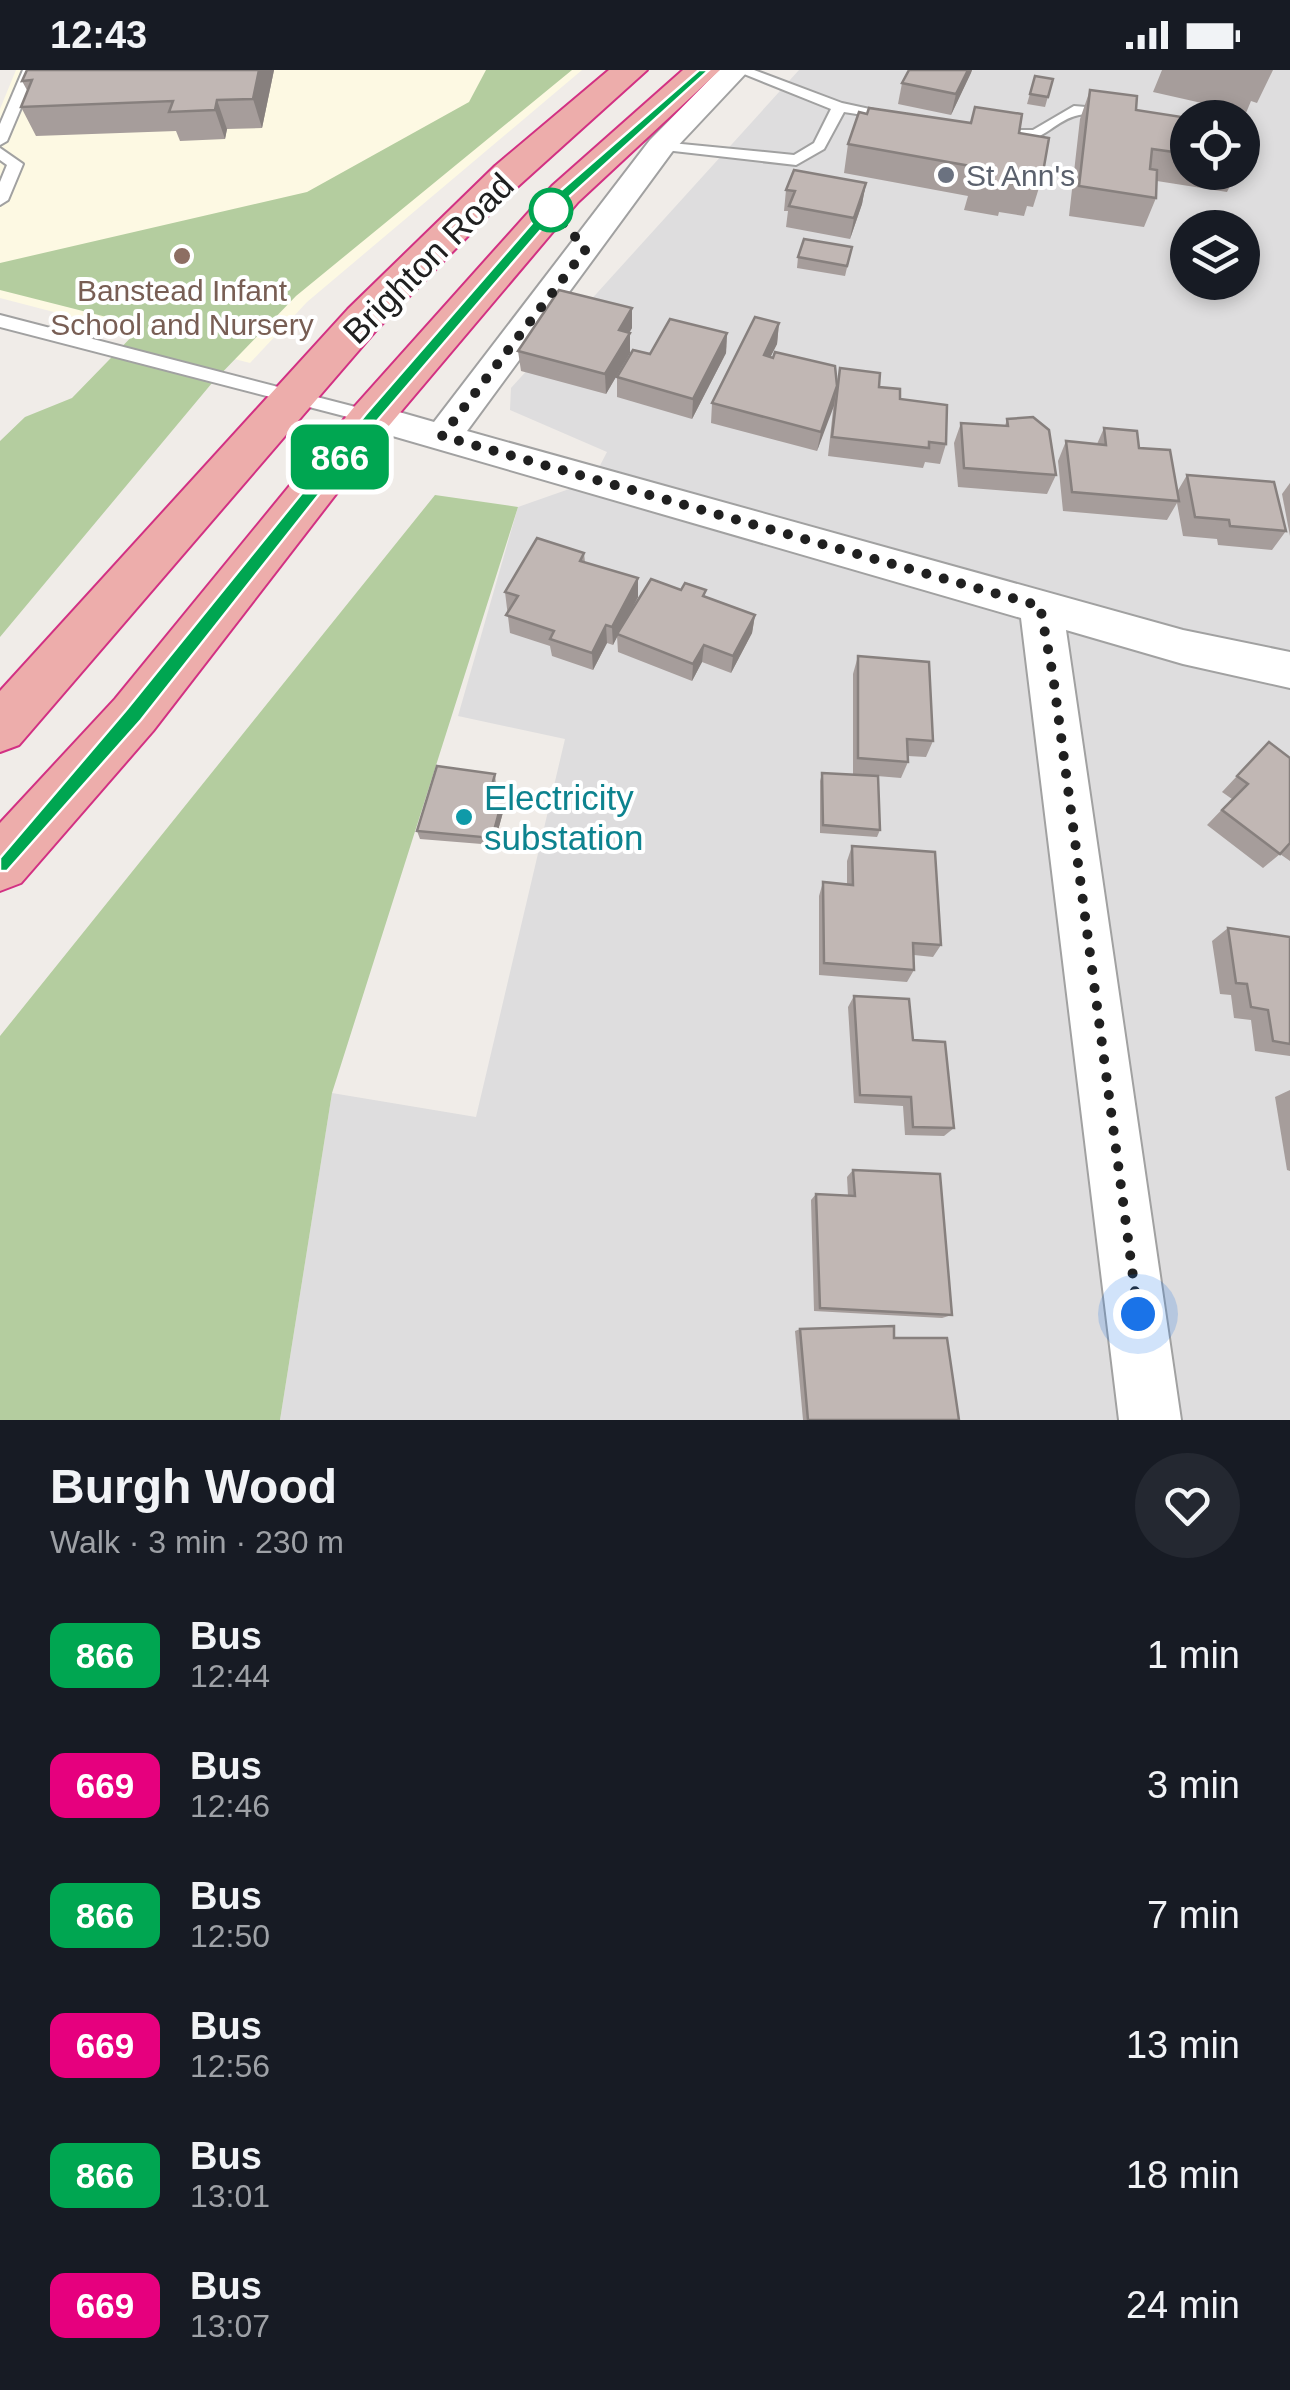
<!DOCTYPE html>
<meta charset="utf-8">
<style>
:root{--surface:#171b24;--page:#242831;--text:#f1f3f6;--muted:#9ea1a6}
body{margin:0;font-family:Helvetica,sans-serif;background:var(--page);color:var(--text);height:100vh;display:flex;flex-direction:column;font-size:38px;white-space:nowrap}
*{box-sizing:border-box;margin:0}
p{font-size:32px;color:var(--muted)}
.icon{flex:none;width:55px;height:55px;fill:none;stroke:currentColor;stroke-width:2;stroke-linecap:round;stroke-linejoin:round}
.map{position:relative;height:1350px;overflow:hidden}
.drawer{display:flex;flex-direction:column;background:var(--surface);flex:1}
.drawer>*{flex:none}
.badge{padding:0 20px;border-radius:15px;font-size:35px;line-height:65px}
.tools{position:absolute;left:1170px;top:30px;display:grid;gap:20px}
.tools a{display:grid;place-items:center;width:90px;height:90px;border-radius:50%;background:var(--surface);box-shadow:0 5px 15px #0003;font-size:50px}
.you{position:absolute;width:50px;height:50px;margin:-25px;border:8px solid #fff;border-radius:50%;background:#1a73e8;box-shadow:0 0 0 15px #1a73e833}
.map>.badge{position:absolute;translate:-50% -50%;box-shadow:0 0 0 5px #fff}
.round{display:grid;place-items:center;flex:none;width:105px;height:105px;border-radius:52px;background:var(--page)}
.summary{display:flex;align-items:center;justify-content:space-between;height:170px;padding:0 50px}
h1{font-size:48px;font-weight:800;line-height:75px}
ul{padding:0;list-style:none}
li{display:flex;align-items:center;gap:30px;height:130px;padding:0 50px}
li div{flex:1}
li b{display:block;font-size:38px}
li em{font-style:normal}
li .badge{min-width:110px;font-weight:700;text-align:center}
.status{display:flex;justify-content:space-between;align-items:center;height:70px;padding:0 50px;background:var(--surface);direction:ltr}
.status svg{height:28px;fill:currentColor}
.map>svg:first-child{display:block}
.residential{fill:#deddde;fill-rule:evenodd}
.education{fill:#fdf9e3}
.forest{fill:#b4cd9f}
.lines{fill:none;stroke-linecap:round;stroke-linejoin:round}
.service-casing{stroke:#a1a1a1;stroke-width:4}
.minor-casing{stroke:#a1a1a1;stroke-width:4}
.trunk-casing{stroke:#d23183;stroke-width:4}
.service{fill:#fff;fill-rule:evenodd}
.minor{fill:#fff;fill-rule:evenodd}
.trunk{fill:#edadab;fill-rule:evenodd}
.wall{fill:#a69d9b}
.shaded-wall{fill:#87807e}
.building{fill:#c1b7b4;stroke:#87807e;stroke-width:2.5}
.line{fill:#00a651;stroke:#fff;stroke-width:2.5}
.walk{stroke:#202020;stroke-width:10;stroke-dasharray:0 18}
.worship-dot{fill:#6b7280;stroke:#fff;stroke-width:4}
.stop-dot{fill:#fff;stroke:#00a651;stroke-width:5}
.education-dot{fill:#8d6e63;stroke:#fff;stroke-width:4}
.culture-dot{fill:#0f9aa8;stroke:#fff;stroke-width:4}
.labels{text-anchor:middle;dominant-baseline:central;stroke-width:8;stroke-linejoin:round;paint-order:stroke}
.far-worship-label{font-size:30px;fill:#5b616d;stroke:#fff;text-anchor:start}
.far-education-label{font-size:30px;fill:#785e54;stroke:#fff}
.street-label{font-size:35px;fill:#202020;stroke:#fff}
.culture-label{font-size:35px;fill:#0d838f;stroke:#fff;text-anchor:start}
</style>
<div class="status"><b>12:43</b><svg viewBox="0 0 49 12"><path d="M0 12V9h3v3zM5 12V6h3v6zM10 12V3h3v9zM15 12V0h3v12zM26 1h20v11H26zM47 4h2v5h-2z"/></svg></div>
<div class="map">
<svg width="1290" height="1350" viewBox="0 0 1290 1350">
<rect width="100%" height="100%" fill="#f0ece8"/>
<path class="residential" d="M799,0H1290V1350H280L332,1023L476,1047L565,669L458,646L518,437L592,411L607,382L510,340L511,318ZM1188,48H1242V102H1188ZM1188,158H1242V212H1188Z"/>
<polygon class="education" points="16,0 582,0 307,232 250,293 0,228 0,39"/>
<g class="forest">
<polygon points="486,0 572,0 296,226 212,313 0,567 0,371 25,347 72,328 142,256 0,220 0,193 307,122 469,32"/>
<polygon points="435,425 518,437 332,1023 280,1350 0,1350 0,966"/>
</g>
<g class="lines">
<g class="service-casing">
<g id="service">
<polygon points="23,0 37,0 7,71 0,75 0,54"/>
<polygon points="734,0 754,0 842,33 902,46 895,50 844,42 824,79 796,95 656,79 654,76 661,72 794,85 814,73 831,39"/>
<path d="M1074,36L1110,39L1117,43C1105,51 1093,42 1079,45C1051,50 1034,87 999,64L1006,60H1033Z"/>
<polygon points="0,78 23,94 8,130 0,135 0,112 7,95 0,90"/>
<polygon points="0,245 371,341 380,347 371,353 0,257"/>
</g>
</g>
<g class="minor-casing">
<polygon id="minor" points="719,0 749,0 672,82 467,361 1183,560 1290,582 1290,618 1183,594 1066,560 1181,1350 1119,1350 1021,548 358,356 353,347 358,338 371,334 434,352 650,70"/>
</g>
<g class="trunk-casing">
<g id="trunk">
<polygon points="609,0 647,0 505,128 378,258 19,675 0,682 0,621 348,239 495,96"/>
<polygon points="683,0 720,0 578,132 387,358 153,661 21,813 0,821 0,753 115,629 355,336 552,116"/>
</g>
</g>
<use href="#service" class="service"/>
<use href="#minor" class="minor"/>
<use href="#trunk" class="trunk"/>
</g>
<g class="wall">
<polygon points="274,0 262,58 227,59 225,69 180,71 176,61 36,66 21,37 28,22 22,11"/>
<polygon points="909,0 972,0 951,45 898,34 902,13"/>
<polygon points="1162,0 1273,0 1257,33 1251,31 1246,43 1153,22"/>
<polygon points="1035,6 1053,9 1045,37 1027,34"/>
<polygon points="1090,20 1136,40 1188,48 1188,102 1237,102 1227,122 1157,111 1156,128 1144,157 1069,146 1080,49"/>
<polygon points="1019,63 1042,108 1033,137 1027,136 1024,146 999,142 998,146 964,140 968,126 844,103 848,74"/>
<polygon points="866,113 862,134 850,169 786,157 788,141 784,141 786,120"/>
<polygon points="852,177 845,206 797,198 798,187"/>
<polygon points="779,253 777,274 770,287 837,312 840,298 879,317 900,329 946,374 940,394 925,392 923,398 828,386 834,331 817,381 711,353 712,333"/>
<polygon points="632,258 629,263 630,283 606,324 521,301 518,281"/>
<polygon points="727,263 726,283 692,349 617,327 617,307 650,284"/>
<polygon points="1007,349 1056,405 1047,424 958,417 954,373 961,353 1005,356"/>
<polygon points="1104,358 1139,378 1177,422 1187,405 1286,461 1272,480 1218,475 1217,469 1183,466 1177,433 1167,450 1063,441 1058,391 1066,371 1097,374"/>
<polygon points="1290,413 1290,466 1282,424"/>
<polygon points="584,483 585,492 638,527 626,550 681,520 706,527 755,545 752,563 731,603 702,592 692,611 618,582 617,566 613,575 607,573 593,600 552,586 550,576 510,563 505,522"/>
<polygon points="858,586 933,671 926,687 908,686 908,692 901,708 853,704 853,604"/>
<polygon points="1269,672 1290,688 1290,791 1280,784 1263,798 1207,755 1232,729 1222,722"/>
<polygon points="822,703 880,760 877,767 820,763 820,711"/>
<polygon points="495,704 496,715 506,716 508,724 494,775 420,769 417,761"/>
<polygon points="852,776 941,875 933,887 914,885 914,900 907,912 819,905 819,826 823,812 847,814 847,791"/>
<polygon points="1228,858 1290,867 1290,986 1255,981 1251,950 1234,948 1231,925 1220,924 1212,871"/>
<polygon points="854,926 913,970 954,1058 944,1066 905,1065 903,1036 854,1033 848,937"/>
<polygon points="1290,1020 1290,1101 1287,1100 1275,1027"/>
<polygon points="853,1100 952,1245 942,1248 814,1241 811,1130 816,1124 848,1126 847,1107"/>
<polygon points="800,1259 894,1268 959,1350 803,1350 795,1261"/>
</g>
<g class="shaded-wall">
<polygon points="259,0 274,0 262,58 253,29"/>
<polygon points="968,0 972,0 971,3 951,45 956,24"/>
<polygon points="217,30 227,59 225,69 215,40"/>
<polygon points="866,113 862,134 850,169 854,148"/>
<polygon points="632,238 632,258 619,280 619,260"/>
<polygon points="779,253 777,274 761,306 764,285"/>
<polygon points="630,263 630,283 606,324 605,304"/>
<polygon points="727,263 726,283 692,349 693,329"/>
<polygon points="837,316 834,336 817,381 821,362"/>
<polygon points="638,508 638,527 613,575 612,557"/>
<polygon points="755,545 752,563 731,603 733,586"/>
<polygon points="606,555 607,573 593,600 592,583"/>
<polygon points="704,575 702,592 692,611 693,594"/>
<polygon points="506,716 508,724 494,775 492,768"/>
</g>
<g class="building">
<polygon points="27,0 259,0 253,29 217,30 215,40 169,42 173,31 21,37 32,10 22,11"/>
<polygon points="909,0 968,0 956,24 902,13"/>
<polygon points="1035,6 1053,9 1048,27 1030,24"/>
<polygon points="1090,20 1137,26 1136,40 1188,48 1188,84 1152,79 1150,99 1157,100 1156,128 1079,116"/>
<polygon points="975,37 1022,44 1019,63 1049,68 1042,108 1035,107 1033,117 1007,112 1007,117 972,111 976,97 848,74 859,42 867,44 869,38 971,53"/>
<polygon points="794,100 866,113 854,148 789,136 795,121 786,120"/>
<polygon points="804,169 852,177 847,196 798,187"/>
<polygon points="559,220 632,238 619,260 630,263 605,304 518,281"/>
<polygon points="755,247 779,253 764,285 773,288 775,282 835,296 837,316 821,362 712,333"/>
<polygon points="670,249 727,263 693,329 617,307 633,280 650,284"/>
<polygon points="840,298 880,303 879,317 900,319 900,329 947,335 946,374 929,372 929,378 832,367"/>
<polygon points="1033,347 1049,360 1056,405 964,398 961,353 1008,356 1007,349"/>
<polygon points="1104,358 1137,361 1139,378 1170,380 1179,431 1072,422 1066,371 1106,375"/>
<polygon points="1187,405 1274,412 1286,461 1230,456 1229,450 1195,447"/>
<polygon points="537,468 584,483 580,491 638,508 612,557 606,555 592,583 550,569 554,561 506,545 518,526 505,522"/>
<polygon points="651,509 681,520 685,513 706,520 703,526 755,545 733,586 704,575 693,594 617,564"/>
<polygon points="858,586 929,592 933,671 907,669 908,692 858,688"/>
<polygon points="1269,672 1290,688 1290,773 1280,784 1222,740 1248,714 1237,706"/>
<polygon points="437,696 495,704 492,715 506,716 492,768 417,761"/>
<polygon points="822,703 878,706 880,760 823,755"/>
<polygon points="852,776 935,782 941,875 913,873 914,900 824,893 823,812 853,815"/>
<polygon points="1228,858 1290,867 1290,974 1273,971 1268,940 1251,937 1247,914 1236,913"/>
<polygon points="854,926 909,929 913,970 945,972 954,1058 913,1057 911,1027 860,1025"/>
<polygon points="853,1100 940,1104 952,1245 820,1238 816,1124 855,1126"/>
<polygon points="894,1256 894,1268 947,1268 959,1350 808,1350 800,1259"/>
</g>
<polygon class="line" points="699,0 709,0 570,126 377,351 141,650 7,801 0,801 0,788 127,639 366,344 560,121"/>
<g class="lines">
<polyline class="walk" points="551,140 586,179 442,366 1040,536 1053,606 1138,1244"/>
</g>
<circle class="worship-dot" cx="946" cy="105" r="10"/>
<circle class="stop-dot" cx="551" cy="140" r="20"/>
<circle class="education-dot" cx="182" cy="186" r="10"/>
<circle class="culture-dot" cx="464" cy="747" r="10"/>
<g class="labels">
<g class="far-worship-label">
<text x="966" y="105">St Ann's</text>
</g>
<g class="far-education-label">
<text x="182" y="220">Banstead Infant<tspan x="182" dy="34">School and Nursery</tspan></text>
</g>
<g class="street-label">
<text transform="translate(428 188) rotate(-45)">Brighton Road</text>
</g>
<g class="culture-label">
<text x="484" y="727">Electricity<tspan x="484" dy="40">substation</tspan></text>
</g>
</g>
</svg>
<div class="tools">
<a><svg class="icon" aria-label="locate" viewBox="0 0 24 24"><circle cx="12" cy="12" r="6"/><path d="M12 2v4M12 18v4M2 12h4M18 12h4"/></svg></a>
<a><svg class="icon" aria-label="layers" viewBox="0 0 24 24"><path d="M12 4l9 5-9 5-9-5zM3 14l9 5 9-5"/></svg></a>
</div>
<div class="you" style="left:1138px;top:1244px"></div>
<b class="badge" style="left:340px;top:387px;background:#00a651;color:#fff">866</b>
</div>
<section class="drawer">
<div class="summary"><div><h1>Burgh Wood</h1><p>Walk · 3 min · 230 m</p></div><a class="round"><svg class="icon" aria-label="heart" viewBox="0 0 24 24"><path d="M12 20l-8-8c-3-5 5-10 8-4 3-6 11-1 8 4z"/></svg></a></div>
<ul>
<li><span class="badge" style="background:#00a651;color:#fff">866</span><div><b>Bus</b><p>12:44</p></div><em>1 min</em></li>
<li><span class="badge" style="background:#e6007e;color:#fff">669</span><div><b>Bus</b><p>12:46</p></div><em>3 min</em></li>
<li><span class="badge" style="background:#00a651;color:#fff">866</span><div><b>Bus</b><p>12:50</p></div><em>7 min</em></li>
<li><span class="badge" style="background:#e6007e;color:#fff">669</span><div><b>Bus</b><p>12:56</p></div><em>13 min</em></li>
<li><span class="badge" style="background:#00a651;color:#fff">866</span><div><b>Bus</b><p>13:01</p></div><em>18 min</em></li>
<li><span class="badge" style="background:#e6007e;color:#fff">669</span><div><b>Bus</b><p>13:07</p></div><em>24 min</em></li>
</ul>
</section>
